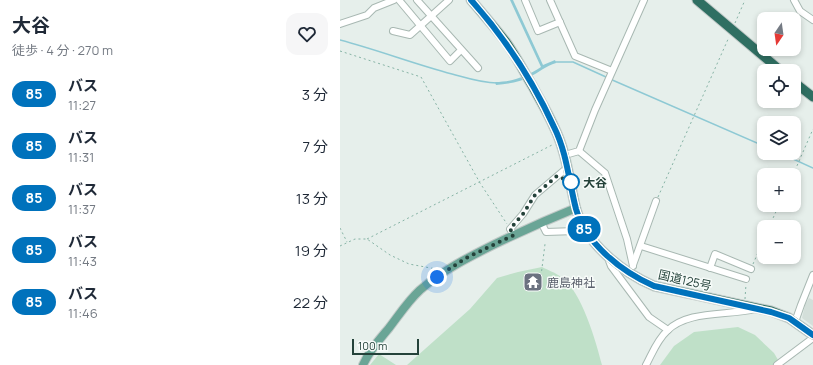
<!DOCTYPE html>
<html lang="ja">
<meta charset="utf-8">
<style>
:root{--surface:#fff;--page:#f6f6f7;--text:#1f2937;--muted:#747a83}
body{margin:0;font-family:Manrope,"Noto Sans JP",sans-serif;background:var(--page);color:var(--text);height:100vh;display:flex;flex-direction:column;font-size:15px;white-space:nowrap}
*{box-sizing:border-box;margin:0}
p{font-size:13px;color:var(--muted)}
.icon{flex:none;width:22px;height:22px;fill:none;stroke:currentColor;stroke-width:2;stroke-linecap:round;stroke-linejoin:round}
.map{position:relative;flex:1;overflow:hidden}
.sheet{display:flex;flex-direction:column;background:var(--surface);width:340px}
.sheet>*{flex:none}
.badge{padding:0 8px;border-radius:13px;font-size:14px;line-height:26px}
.needle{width:26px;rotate:193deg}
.controls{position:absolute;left:417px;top:12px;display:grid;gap:8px}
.controls a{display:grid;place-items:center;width:44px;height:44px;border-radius:8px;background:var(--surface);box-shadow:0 2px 6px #0003;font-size:20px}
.scale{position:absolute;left:12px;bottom:10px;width:67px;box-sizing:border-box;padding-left:4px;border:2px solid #24423a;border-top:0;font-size:11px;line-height:14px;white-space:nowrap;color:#24423a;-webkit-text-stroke:3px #f7fbf9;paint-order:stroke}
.you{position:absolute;width:20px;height:20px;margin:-10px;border:3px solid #fff;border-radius:50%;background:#1a73e8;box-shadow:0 0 0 6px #1a73e833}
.map>.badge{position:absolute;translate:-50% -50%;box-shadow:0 0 0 2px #fff}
.round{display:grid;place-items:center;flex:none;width:42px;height:42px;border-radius:12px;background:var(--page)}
.overview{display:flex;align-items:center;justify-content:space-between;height:68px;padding:0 12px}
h1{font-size:19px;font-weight:700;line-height:30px}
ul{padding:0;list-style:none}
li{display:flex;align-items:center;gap:12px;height:52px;padding:0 12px}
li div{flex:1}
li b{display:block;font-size:15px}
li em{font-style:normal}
li .badge{min-width:44px;font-weight:700;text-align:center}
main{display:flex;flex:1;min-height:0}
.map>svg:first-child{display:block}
.built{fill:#d4dfda}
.green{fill:#bfe0c8}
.water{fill:#8ec9d4}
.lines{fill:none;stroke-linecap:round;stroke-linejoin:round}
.stream{stroke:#8ec9d4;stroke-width:1.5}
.building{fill:#bbcac4}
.minor-casing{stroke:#a8b8b2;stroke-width:8}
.major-casing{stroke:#c2cac8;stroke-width:10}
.highway-casing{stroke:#c2cac8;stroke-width:11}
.path{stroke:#86b3a5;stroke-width:1;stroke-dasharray:2 3;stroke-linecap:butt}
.minor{stroke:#fff;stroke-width:6}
.major{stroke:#6aa596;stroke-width:8}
.highway{stroke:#2f6f62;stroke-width:9}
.line-casing{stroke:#fff;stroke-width:9}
.line{stroke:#0072bc;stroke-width:6}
.walk{stroke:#24423a;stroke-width:4;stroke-dasharray:0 7.2}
.stop-dot{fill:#fff;stroke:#0072bc;stroke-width:2}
.labels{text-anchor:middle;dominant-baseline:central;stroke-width:3;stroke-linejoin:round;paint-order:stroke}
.stop-label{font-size:12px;font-weight:bold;fill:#24423a;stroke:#f7fbf9;text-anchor:start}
.street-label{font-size:12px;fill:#24423a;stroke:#f7fbf9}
.worship-label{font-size:12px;fill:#5b616d;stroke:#f7fbf9;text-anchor:start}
</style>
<main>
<section class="sheet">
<div class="overview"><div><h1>大谷</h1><p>徒歩 · 4 分 · 270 m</p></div><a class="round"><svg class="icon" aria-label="heart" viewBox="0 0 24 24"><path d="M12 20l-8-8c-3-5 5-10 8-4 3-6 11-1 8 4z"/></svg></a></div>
<ul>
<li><span class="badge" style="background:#0072bc;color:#fff">85</span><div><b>バス</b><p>11:27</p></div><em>3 分</em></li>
<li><span class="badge" style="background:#0072bc;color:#fff">85</span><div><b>バス</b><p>11:31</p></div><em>7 分</em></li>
<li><span class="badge" style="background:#0072bc;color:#fff">85</span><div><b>バス</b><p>11:37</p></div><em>13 分</em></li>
<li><span class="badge" style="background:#0072bc;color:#fff">85</span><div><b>バス</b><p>11:43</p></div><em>19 分</em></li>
<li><span class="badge" style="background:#0072bc;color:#fff">85</span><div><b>バス</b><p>11:46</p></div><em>22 分</em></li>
</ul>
</section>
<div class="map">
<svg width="473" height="365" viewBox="0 0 473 365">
<rect width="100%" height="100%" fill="#e6efeb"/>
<polygon class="built" points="469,298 473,300 473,326 462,318 465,305"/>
<g class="green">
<path d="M202,267C208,270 216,273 221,277C242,291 256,342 262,365H67L130,309L157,278L178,272Z"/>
<polygon points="398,327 415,335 434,353 441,365 320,365 334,346 354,332"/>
<polygon points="39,354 56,365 30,365"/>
</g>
<path class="water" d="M170,0H173L203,65L215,60L216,63C206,66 199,72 190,77C180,82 167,84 156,85L155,82C173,82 187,76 201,67Z"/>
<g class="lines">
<g class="stream">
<path d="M0,40C38,50 74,64 112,74C127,78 141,83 157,83"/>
<polyline points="214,62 233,62 266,77"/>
<polyline points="270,79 424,146"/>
<polyline points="440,153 473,168"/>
</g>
</g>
<polygon class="building" points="183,276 202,276 203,286 186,287"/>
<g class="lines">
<g class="minor-casing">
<g id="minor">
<polyline points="59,0 110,61 121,50"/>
<polyline points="77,0 138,68"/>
<polyline points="185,0 198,31 220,22"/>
<polyline points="210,0 235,56 272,71"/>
<polyline points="454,0 460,11 473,20"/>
<polyline points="0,24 27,15 34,8 54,0"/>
<polyline points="53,31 70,35 109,0"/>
<polyline points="239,151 265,173 287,239 293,266"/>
<polyline points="225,155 239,151 255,110 304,0"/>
<polyline points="201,222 206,232 236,231 247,234"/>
<polyline points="174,235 170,229 183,214 195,195 228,167"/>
<polyline points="301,246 406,279"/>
<polyline points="268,258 271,266 309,317 328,330"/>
<polyline points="293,265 316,201"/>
<polyline points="370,268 375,254 411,269"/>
<polyline points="455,322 461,305 473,275"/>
<path d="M306,365C312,354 317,340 327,331C347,310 388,316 415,309"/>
<polyline points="437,365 473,338"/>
</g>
</g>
<g class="major-casing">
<path id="major" d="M23,365C29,351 39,340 49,328C59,315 68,301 80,290C103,270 129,257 155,244C182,231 209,219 236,208"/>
</g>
<g class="highway-casing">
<g id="highway">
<path d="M131,0C143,14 155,28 166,42C176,56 184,72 193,87C200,100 208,113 214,127C227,153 229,181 236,209C246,244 282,272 314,286L431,311L449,318L473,335"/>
<polyline points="357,0 441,71"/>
<polyline points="454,82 473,97"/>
</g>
</g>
<g class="path">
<polyline points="395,23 405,0"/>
<polyline points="0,51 81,77 140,183 167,224"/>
<polyline points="453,175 473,129"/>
<polyline points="318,197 389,37"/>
<polyline points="429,227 439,205"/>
<polyline points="0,228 7,242"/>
<polyline points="27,239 214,144"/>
<polyline points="0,246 15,239 27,239 50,255 69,264 96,269"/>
<polyline points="413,264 424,239"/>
<polyline points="201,276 205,244"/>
<polyline points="405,299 406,284"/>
</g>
<use href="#minor" class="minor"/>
<use href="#major" class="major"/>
<use href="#highway" class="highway"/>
</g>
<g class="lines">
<g class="line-casing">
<path id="line" d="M131,0C165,38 193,81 214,127C227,153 229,182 236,209C246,244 282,272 314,286L431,312L449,318L473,335"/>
</g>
<use href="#line" class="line"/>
<polyline class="walk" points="97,277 126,258 174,235 170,229 183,214 195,195 217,176 231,182"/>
</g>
<defs>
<g id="temple-square" transform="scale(1)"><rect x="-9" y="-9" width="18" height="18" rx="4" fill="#6b7280" stroke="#f7fbf9"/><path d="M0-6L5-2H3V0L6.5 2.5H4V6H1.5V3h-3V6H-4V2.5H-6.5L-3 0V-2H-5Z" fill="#fff"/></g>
</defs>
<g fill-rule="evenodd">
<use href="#temple-square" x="193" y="282"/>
</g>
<circle class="stop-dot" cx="231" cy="182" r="8"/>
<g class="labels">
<g class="stop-label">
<text x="243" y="182">大谷</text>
</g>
<g class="street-label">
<text transform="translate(345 280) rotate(13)">国道125号</text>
</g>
<g class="worship-label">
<text x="207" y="282">鹿島神社</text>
</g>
</g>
</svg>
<div class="controls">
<a><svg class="needle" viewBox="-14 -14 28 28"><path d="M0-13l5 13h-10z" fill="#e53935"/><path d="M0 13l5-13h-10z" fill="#747a83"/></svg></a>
<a><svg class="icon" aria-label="locate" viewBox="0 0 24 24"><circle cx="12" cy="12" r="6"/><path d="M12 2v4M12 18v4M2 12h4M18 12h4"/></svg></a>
<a><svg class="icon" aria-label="layers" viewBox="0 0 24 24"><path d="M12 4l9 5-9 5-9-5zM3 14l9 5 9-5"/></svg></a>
<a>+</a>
<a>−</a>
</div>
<div class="scale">100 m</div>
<div class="you" style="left:97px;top:277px"></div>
<b class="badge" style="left:244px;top:229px;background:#0072bc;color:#fff">85</b>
</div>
</main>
